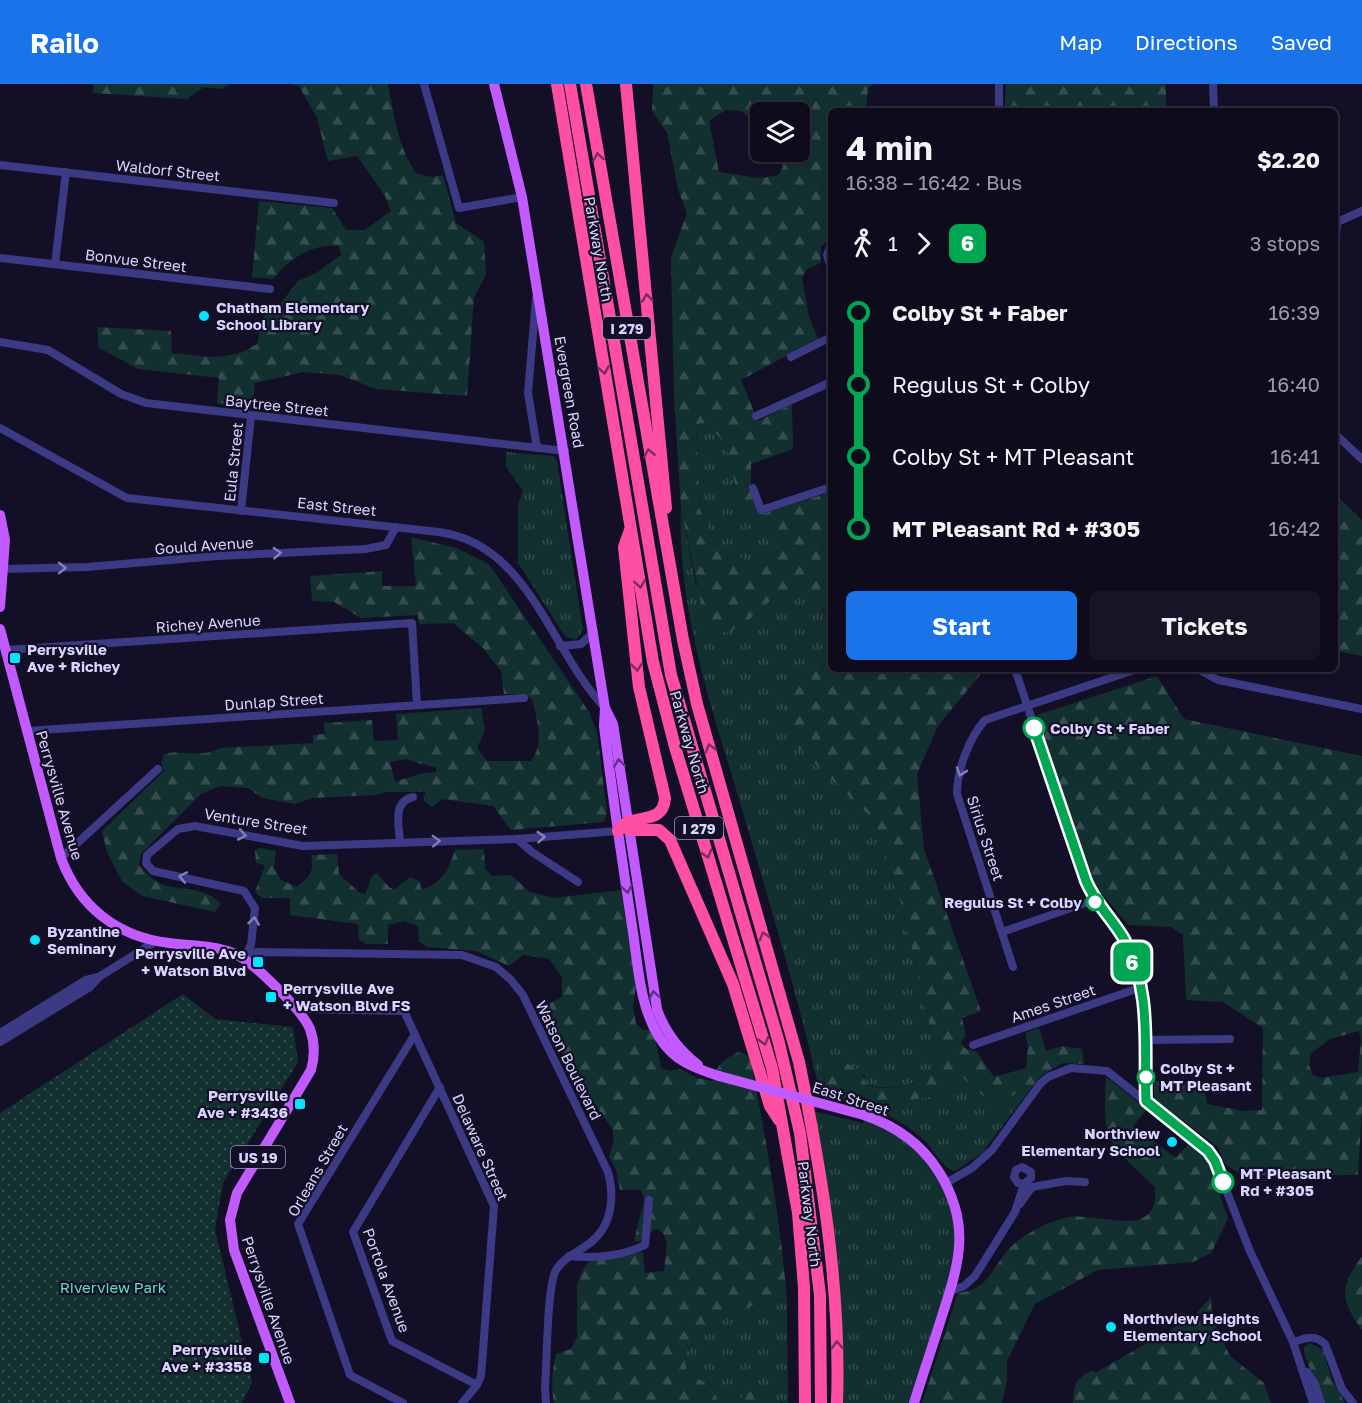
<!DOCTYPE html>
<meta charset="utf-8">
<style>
:root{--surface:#0e0b1c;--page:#171425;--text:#f1f3f6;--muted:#9b9ba3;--line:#2e2b3b;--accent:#1a73e8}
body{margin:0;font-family:"Golos Text",sans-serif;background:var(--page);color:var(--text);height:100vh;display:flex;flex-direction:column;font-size:22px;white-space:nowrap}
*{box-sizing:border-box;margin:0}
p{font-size:20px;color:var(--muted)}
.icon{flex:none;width:33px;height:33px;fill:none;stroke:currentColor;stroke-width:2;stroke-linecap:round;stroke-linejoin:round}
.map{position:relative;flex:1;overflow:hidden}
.panel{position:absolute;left:828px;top:24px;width:510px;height:564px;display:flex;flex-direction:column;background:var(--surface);border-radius:9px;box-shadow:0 3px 9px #0003,0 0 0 2px var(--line)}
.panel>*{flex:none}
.badge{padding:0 12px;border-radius:9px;font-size:21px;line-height:39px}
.buttons{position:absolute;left:750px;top:18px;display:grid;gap:12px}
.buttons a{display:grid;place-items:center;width:60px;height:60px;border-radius:9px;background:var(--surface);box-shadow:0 3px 9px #0003,0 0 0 2px var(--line);font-size:30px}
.map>.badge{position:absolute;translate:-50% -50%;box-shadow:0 0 0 3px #fff}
.legs{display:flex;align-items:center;gap:9px;height:66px;padding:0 18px;font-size:20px}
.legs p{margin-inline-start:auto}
.summary{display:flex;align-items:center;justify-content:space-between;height:102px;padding:0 18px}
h1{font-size:33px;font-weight:700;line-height:45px}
.button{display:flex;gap:12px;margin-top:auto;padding:12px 18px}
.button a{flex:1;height:69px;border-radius:9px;background:var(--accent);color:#fff;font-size:24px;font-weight:700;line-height:69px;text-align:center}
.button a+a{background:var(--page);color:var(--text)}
ul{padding:0 18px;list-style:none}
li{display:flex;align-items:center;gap:21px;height:72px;font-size:22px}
li i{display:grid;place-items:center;width:9px;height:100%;margin:0 8px;background:currentColor}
li i::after{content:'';width:15px;height:15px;margin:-8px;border:4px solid;border-radius:50%;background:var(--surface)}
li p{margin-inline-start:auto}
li:first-child i{background:linear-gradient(#0000 50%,currentColor 0)}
li:last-child i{background:linear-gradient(currentColor 50%,#0000 0)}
header{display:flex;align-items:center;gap:36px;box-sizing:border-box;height:84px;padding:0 30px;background:var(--accent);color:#fff}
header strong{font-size:28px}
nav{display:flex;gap:33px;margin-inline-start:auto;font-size:21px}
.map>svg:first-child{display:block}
.grass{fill:url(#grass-tufts)}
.forest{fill:url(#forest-firs);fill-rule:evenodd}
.park{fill:url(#park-dots)}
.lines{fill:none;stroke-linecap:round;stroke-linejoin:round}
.minor{stroke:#3d3a85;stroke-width:8}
.major{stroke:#c25bff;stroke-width:10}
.highway{stroke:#ff4fa3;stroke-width:12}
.major-bridge{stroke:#c25bff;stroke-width:10}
.oneway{stroke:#7d2c5e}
.oneway2{stroke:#837fbc}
.oneway3{stroke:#623188}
.line-1-casing{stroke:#fff;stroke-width:14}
.line-1{stroke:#00a651;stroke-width:9}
.poi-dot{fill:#00e5ff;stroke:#130f26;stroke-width:2}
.stop-1-dot{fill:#fff;stroke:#00a651;stroke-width:3}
.labels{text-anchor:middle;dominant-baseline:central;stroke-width:4.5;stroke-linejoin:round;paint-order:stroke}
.shield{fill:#130f26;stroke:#9e99be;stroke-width:1.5}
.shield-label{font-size:14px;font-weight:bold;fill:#d9d4ff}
.street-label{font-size:15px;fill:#d9d4ff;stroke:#130f26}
.poi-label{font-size:15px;font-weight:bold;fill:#d9d4ff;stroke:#130f26;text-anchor:start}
.stop-label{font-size:15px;font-weight:bold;fill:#d9d4ff;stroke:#130f26;text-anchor:start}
.park-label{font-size:15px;fill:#5fe0c0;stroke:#130f26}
</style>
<header>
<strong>Railo</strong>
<nav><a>Map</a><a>Directions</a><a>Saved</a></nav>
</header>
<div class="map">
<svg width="1362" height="1319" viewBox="0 0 1362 1319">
<defs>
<pattern id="grass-tufts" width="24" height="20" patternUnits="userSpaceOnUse" patternTransform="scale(1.5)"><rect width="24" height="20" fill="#12302f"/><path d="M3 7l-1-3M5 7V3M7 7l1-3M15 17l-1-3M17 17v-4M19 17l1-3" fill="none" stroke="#344d4e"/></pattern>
<pattern id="forest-firs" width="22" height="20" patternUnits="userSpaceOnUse" patternTransform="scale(1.5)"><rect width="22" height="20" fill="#12302f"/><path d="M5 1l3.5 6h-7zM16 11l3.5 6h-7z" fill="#344d4e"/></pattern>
<pattern id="park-dots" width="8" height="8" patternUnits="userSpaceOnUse" patternTransform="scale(1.5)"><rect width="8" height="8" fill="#12302f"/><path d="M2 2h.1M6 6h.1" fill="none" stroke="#344d4e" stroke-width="1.8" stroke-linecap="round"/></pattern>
</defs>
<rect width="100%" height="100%" fill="#130f26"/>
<g class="grass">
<polygon points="707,339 726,361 737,410 753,440 771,455 771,473 764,482 739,473 723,477 700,426 696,340"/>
<polygon points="506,368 553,372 557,377 583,546 576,556 565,552 518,479 518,420 523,407 506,383"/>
<path d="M681,424L696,501L749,536L780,508C786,508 797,506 803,508C824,517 845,559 825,576C817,583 803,586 794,590L788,654L873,735L900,815L938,977L933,990C911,1001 891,1007 867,1001L864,991L820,985L830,1012L820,1009C797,907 766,808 737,708C709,617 677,520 681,424Z"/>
<path d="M962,993L983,1012L996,1018L1031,1004L982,1069L955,1087C943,1085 934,1066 926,1058C910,1042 890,1032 870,1024L933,1012Z"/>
<polygon points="809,1026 863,1039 864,1031 911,1054 949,1105 961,1163 914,1319 837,1319 838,1288"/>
<path d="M787,1215L788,1319C775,1319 764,1309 751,1306L736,1319H719L712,1303L687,1288L684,1272C710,1229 742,1223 787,1215Z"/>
</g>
<g class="forest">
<polygon points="93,0 231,0 221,5 204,3 187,15 93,9"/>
<path d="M291,0H388C394,30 398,65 417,90L432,93L443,91L456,139L484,158L486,191L474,213L467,312L376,305L340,291L304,288L255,299L252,323L217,319L219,294L138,285L98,263V243L171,247L172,269C206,272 226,279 257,260L264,230L281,219L298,197L316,189L341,171L339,162C310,160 291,174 273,195L252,193L259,117L332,124L346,146H365L391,127L385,112L357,72L328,77L317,34L299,2Z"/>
<path d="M653,0H874L868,4L866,27H831V152L821,163V179L807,185L802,194L809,232L818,255L741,296L758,337L792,320L793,365L751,380V404L759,426L765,429L828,409L831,413V539C818,514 807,508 780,508L749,536L728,549L713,546L704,534L681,424L674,315L671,173L687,129L678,106L667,49L652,27ZM726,26L741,27L760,43V28H800V68H778C784,78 785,83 777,92L758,94L719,88L709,37ZM707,339L726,361L737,410L753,440L771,455V473L764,482L739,473L723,476L700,426L696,340Z"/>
<polygon points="1006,0 1166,0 1166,27 1004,27"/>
<polygon points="1335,410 1362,436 1362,572 1335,567"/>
<path d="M411,453L456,464L489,480L589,628L597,648L607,728L604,738L511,746L493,722L442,715L432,723L424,717L425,708H386L376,711L312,714L295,720L262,714L248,704L220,702L201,710L141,770L139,781C144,786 150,794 157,798C178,809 203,800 221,820L215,828L142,812L122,797L107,768L102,747L164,687L161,679L164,670C183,665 202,675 220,664L313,659V651L325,650L324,639L372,636L374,657L398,656L396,630L481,624L485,646L477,664L487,677H531C545,659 537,635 532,615L522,610H504L501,587L483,564L453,539L419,540L418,531L361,534L334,518L312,517L310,492L382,487V502H416ZM407,675C417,681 426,679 436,684V688L419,690L395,698L390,678Z"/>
<path d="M831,568V585H978L980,591L938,642L917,690L924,765L981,927L962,934L966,951L961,959L965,964L977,968L994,993L1026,984L1028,962L1025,949L1039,944L1046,967L1062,962L1082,965L1084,980L1063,979L1042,991L1031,1004L996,1018L983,1012L962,993L933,1012L870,1024L830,1012L820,985L824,975C844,979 860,979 867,1001C891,1008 911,1001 933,990L938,977L900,815L873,735L788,654L784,628L794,590L824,577Z"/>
<path d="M1157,592L1184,635L1362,672V1025L1358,1091L1244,1092L1225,1080L1218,1063L1154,1015V997L1204,998L1207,1020L1244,1027L1262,1026L1263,944L1223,918L1186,916L1183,851L1171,843L1128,841L1094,800L1037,631ZM1359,947L1361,956L1358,988L1321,994L1313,991L1309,981L1311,969L1330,955Z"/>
<path d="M261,764L276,767L274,783L281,796L297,803C311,792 314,788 311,771L337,770L339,790L360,809L365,810L372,792L377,789L390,804L395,805L410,793L419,797L422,806C443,798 448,786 455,766L484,765L485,784L492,792L511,791L530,808L553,814L621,806L636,902L633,922L636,940L643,946H650L655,954L661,984L669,987L680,985L697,994L712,997C718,979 723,976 740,967L750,974C766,1054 780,1133 787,1215C742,1223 710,1229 684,1272L687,1288L712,1303L719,1319H554C551,1302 552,1287 556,1270L571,1265L577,1253V1202L583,1185L590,1177L643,1168L645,1189L664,1187L667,1160L663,1149L656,1145L639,1158L634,1157L644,1116L641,1106H620L616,1086L609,1073L614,1055L612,1044L574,993L540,925L562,913V893L549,875L523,871L509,882L476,867L427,863L419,857L418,842L404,837L388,841V860H367L359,856L358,840L290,831V814H262L255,808L265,781L256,779L255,766Z"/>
<path d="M1106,993L1147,1025L1133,1042L1176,1074L1189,1059L1207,1074L1228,1135L1211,1169L1193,1178L1098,1186L1035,1220L1007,1277V1297L1002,1319H922L958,1209C989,1205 990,1187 1008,1166C1020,1152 1046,1139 1064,1134C1095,1125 1160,1161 1155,1103C1108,1058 1102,1061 1106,993Z"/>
<path d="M1362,1172V1246C1339,1215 1340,1203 1362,1172Z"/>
<path d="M1211,1213L1212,1235L1230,1272L1264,1299L1271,1319H1073C1074,1301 1076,1293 1093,1286L1095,1289L1193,1233Z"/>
<polygon points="1310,1259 1323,1266 1331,1293 1345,1319 1323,1319 1304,1269 1304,1263"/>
<polygon points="750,1306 765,1309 781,1319 736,1319"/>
</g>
<polygon class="park" points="183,910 215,935 293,943 298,978 223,1099 215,1146 252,1298 242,1319 0,1319 0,1029"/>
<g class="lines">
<g class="minor">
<polyline points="424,0 459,124 522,113"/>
<polyline points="1213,0 1214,27"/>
<polyline points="999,27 999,0"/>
<polyline points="0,81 334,119"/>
<polyline points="1335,139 1362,127"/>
<polyline points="831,160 827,171 831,185"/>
<polyline points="0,174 270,205"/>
<polyline points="1335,174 1337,138"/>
<polyline points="55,180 66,88"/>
<polyline points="536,214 528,309 537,364"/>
<polyline points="0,258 48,266 121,310 146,319 565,367"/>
<polyline points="791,273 831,253"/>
<polyline points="756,332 831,298"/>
<path d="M0,344L127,414L439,448C529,460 550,566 605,624"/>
<polyline points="1335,350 1362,375"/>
<polyline points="753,404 761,426 831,403"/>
<polyline points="241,427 251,332"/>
<polyline points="3,485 87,483 218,472 365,465 386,461 396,443"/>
<polyline points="560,562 581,560 594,548"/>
<polyline points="5,566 412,539 417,621"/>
<path d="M1015,585L1086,797C1096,821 1112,834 1124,855C1151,906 1145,962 1146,1017"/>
<polyline points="1198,585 1218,596 1362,625"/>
<polyline points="26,647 524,614"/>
<polyline points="517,755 532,768 578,798"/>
<path d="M400,758C399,741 392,718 413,713"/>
<polyline points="61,774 158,685"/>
<polyline points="1002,848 1094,816"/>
<path d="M243,874L257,868L462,871L496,883L511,896L523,911L608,1088C615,1113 612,1142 590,1159C578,1168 562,1174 555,1188C547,1208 547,1277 545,1303L546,1319"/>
<polyline points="244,874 251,861 255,824 244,807 153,787 146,779 147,771 178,745 195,742 303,762 517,755 618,747"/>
<path d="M1013,883L957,710C957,686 969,654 985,636L1137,585"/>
<polyline points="296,925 404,927 494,1122 481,1292 477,1301 462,1319"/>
<polyline points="0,949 86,896 98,893"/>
<polyline points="1147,956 1230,955"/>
<polyline points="0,958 90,903 99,893 156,857"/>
<polyline points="973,961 1142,903"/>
<polyline points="440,1003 353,1148 392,1257 477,1301"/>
<polyline points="946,1099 972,1084 992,1066 1040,1000 1048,993 1071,984 1107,987 1208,1067 1215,1077 1249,1165 1293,1258 1313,1319"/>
<polyline points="1020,1120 1032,1103 1066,1097 1085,1098"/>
<path d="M569,1172C594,1175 623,1172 645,1161L649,1116"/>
<polyline points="951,1207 964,1202 975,1192 1015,1128 1024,1100 1031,1094 1031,1088 1022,1083 1016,1086 1014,1093 1018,1099 1024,1100"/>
<path d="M1293,1258C1306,1254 1315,1250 1325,1260L1342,1305L1353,1319"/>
<polyline points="1307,1288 1315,1300 1321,1319"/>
<polyline points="403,1319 350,1291 298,1140 415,950"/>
</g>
<g class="major">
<path d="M494,0L522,113L605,624L604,642C612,709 622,776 632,842C638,879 639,921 659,953C674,977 694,984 719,992"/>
<polyline points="0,431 5,456 0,523"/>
<path d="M0,545L61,774C79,823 118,853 169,859C190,862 213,861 233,869C252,876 302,926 310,945C315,959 315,972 311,986L237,1109L230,1136L234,1166L290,1319"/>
<path d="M605,624L613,640L657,925C665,949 679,966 698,981"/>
<path d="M864,1031C896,1042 921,1059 939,1088C971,1140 960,1177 942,1232C933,1261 923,1290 914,1319"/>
</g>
<g class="highway">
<polyline points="557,0 653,578 675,663 772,984 798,1129 804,1203 805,1319"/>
<polyline points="570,0 671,591 779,959 800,1049 820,1211 821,1319"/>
<path d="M586,0L683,556L697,620L799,978C822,1090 841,1204 837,1319"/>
<polyline points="626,0 666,424"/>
<polyline points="629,746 659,746 670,756 733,900 770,1022 779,1036"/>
<path d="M618,747C630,727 663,744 665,714L639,603L624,463L630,446"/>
</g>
<polyline class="major-bridge" points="719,992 864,1031"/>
</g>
<defs><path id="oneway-chevron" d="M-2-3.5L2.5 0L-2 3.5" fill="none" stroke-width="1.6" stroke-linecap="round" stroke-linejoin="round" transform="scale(1.5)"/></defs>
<g class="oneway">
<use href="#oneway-chevron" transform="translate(598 73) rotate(-100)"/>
<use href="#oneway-chevron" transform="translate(647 214) rotate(-96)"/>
<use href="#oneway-chevron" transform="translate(604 286) rotate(80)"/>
<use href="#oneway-chevron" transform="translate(649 369) rotate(-101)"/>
<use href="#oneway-chevron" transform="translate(640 500) rotate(81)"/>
<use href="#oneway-chevron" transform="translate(637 583) rotate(84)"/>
<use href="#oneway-chevron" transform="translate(710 664) rotate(-106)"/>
<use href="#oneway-chevron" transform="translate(707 770) rotate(73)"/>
<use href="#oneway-chevron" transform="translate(764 852) rotate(-106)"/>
<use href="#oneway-chevron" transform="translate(764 957) rotate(74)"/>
<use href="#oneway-chevron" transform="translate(837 1261) rotate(-92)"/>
</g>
<g class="oneway2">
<use href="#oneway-chevron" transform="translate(277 469) rotate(-3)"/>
<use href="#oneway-chevron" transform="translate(62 484)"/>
<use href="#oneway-chevron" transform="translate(961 688) rotate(109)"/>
<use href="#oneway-chevron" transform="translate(242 751) rotate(11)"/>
<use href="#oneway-chevron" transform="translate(541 753) rotate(-4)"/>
<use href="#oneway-chevron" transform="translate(436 757) rotate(-2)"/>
<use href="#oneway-chevron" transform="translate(183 793) rotate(-169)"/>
<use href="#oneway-chevron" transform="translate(254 837) rotate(-83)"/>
</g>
<g class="oneway3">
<use href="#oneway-chevron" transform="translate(619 679) rotate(-98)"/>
<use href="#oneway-chevron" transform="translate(627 805) rotate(81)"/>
<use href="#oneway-chevron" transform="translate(654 911) rotate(-100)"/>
</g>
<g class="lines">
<g class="line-1-casing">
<path id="line-1" d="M1034,644L1086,797C1096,821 1112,834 1124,855C1152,906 1144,961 1146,1017L1208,1067L1215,1077L1223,1098"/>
</g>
<use href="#line-1" class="line-1"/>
</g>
<g class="poi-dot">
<circle cx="204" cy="232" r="6"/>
<rect x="9" y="568" width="12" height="12" rx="3"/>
<circle cx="35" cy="856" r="6"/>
<rect x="252" y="872" width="12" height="12" rx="3"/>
<rect x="265" y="907" width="12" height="12" rx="3"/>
<rect x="294" y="1014" width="12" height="12" rx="3"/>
<circle cx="1172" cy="1058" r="6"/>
<circle cx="1111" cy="1243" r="6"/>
<rect x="258" y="1268" width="12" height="12" rx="3"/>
</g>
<g class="stop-1-dot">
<circle cx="1034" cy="644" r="10"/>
<circle cx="1095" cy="818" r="8"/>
<circle cx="1146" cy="993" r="8"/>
<circle cx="1223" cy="1098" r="10"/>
</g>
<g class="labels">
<g class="shield">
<rect x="603" y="233" width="48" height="22" rx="4.5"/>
<rect x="675" y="733" width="48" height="22" rx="4.5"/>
<rect x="231" y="1062" width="54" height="22" rx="4.5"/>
</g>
<g class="shield-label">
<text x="627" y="244">I 279</text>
<text x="699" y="744">I 279</text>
<text x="258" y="1073">US 19</text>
</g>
<g class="street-label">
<text transform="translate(168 86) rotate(6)">Waldorf Street</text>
<text transform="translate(599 165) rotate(80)">Parkway North</text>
<text transform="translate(136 176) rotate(7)">Bonvue Street</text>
<text transform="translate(570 308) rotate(80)">Evergreen Road</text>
<text transform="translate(277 321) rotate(6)">Baytree Street</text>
<text transform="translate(233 378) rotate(-84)">Eula Street</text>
<text transform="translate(337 422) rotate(6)">East Street</text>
<text transform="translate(204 461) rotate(-4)">Gould Avenue</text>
<text transform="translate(208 539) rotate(-4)">Richey Avenue</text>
<text transform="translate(274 617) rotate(-4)">Dunlap Street</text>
<text transform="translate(690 658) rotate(74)">Parkway North</text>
<text transform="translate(60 711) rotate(74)">Perrysville Avenue</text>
<text transform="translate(256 737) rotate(9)">Venture Street</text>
<text transform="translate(986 754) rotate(72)">Sirius Street</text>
<text transform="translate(1053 919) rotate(-19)">Ames Street</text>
<text transform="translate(569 976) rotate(64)">Watson Boulevard</text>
<text transform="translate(851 1014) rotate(18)">East Street</text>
<text transform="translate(481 1063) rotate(66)">Delaware Street</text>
<text transform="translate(317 1086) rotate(-60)">Orleans Street</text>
<text transform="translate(810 1130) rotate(83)">Parkway North</text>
<text transform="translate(387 1196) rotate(70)">Portola Avenue</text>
<text transform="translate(269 1216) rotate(71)">Perrysville Avenue</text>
</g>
<g class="poi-label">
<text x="216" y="223">Chatham Elementary<tspan x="216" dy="17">School Library</tspan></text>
<text x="27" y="565">Perrysville<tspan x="27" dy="17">Ave + Richey</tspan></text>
<text x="47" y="847">Byzantine<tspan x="47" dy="17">Seminary</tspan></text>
<text x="246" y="869" text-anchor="end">Perrysville Ave<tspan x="246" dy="17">+ Watson Blvd</tspan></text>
<text x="283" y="904">Perrysville Ave<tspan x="283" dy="17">+ Watson Blvd FS</tspan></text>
<text x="288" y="1011" text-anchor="end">Perrysville<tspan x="288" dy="17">Ave + #3436</tspan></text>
<text x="1160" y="1049" text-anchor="end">Northview<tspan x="1160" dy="17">Elementary School</tspan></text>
<text x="1123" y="1234">Northview Heights<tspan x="1123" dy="17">Elementary School</tspan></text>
<text x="252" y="1265" text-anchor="end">Perrysville<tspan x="252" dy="17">Ave + #3358</tspan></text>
</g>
<g class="stop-label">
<text x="1050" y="644">Colby St + Faber</text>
<text x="1082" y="818" text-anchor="end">Regulus St + Colby</text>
<text x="1160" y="984">Colby St +<tspan x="1160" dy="17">MT Pleasant</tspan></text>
<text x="1240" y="1089">MT Pleasant<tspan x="1240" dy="17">Rd + #305</tspan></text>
</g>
<g class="park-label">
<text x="113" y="1203">Riverview Park</text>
</g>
</g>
</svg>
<div class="buttons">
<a><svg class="icon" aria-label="layers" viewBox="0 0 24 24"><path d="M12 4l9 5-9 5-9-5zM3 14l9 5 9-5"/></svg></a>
</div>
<b class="badge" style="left:1132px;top:878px;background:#00a651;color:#fff">6</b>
<section class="panel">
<div class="summary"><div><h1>4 min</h1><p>16:38 – 16:42 · Bus</p></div><b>$2.20</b></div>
<div class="legs"><svg class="icon" aria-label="walk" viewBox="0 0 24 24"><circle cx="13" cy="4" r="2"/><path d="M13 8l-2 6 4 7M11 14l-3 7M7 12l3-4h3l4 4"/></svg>1<svg class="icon" aria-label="forward" viewBox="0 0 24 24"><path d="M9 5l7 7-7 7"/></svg><b class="badge" style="background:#00a651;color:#fff">6</b><p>3 stops</p></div>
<ul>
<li><i style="color:#00a651"></i><b>Colby St + Faber</b><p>16:39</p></li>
<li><i style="color:#00a651"></i><span>Regulus St + Colby</span><p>16:40</p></li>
<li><i style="color:#00a651"></i><span>Colby St + MT Pleasant</span><p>16:41</p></li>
<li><i style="color:#00a651"></i><b>MT Pleasant Rd + #305</b><p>16:42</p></li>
</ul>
<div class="button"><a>Start</a><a>Tickets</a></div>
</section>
</div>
